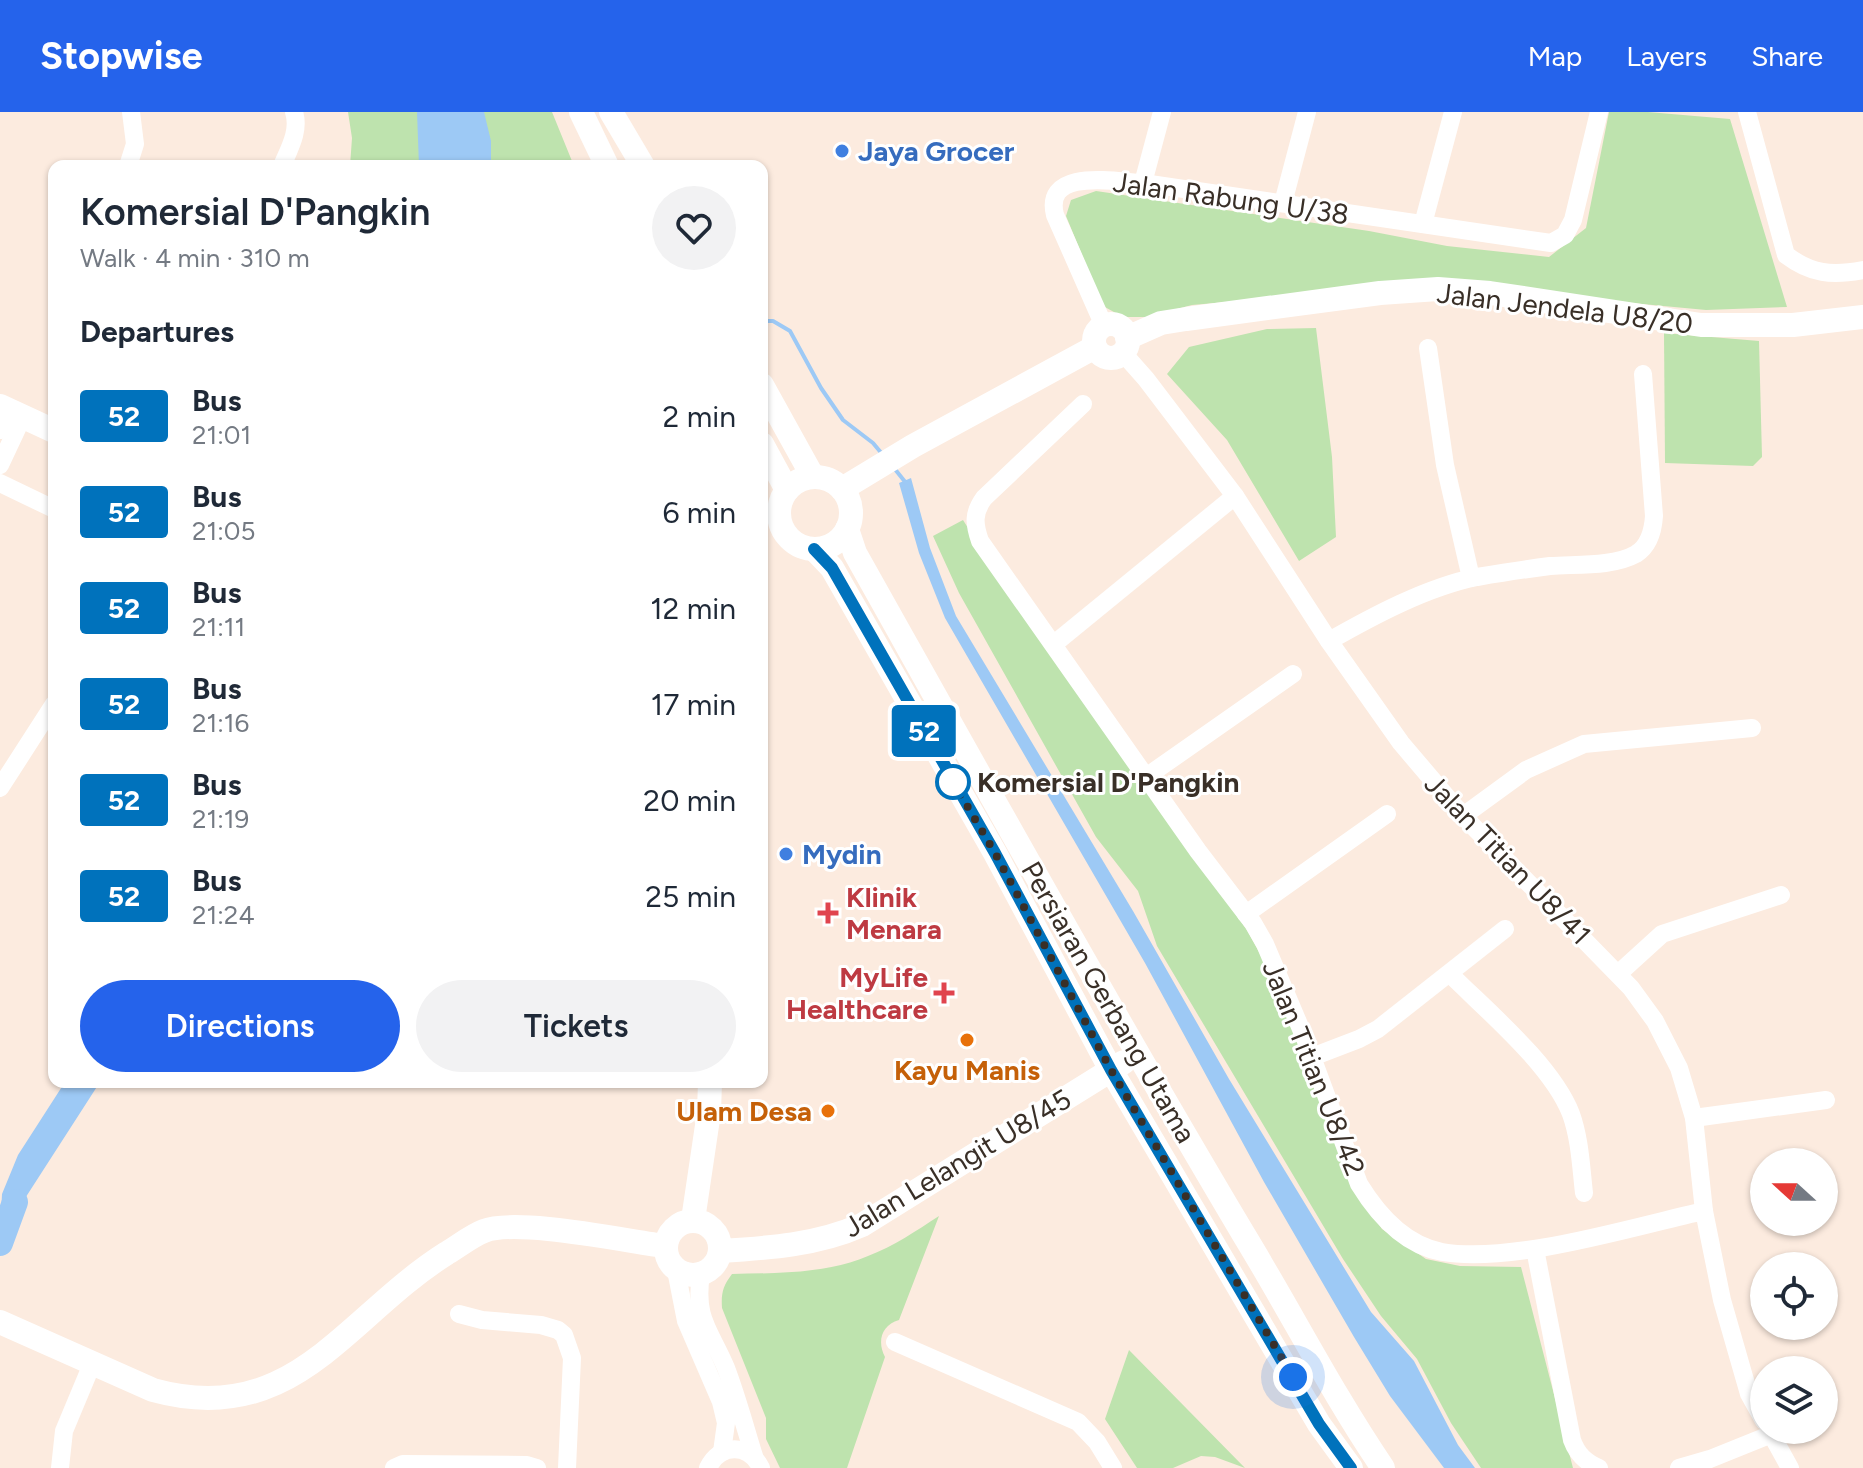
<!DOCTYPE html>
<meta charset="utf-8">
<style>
:root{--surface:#fff;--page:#f2f2f3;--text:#1f2937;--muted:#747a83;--accent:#2563eb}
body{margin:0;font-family:Figtree,sans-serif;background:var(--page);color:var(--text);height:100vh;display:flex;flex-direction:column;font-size:30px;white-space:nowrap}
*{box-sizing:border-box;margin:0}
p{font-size:26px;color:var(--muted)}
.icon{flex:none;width:44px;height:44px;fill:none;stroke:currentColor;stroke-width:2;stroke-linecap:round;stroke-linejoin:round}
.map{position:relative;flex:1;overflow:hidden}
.details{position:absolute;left:48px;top:48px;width:720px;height:928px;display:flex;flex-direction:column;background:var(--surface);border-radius:16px;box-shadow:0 2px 6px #0004}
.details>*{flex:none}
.badge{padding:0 16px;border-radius:6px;font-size:28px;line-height:52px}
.needle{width:52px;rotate:291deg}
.controls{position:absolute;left:1750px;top:1036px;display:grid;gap:16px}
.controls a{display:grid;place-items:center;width:88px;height:88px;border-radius:50%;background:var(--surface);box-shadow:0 2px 6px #0004;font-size:40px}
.you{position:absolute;width:40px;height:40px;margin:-20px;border:6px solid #fff;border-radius:50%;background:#1a73e8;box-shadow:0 0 0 12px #1a73e833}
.map>.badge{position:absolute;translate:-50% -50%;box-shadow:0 0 0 4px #fff}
h2{padding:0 32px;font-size:30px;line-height:72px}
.round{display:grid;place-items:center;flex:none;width:84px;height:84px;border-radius:42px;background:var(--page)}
.overview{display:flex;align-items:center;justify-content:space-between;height:136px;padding:0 32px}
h1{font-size:38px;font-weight:600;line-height:60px}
.primary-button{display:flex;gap:16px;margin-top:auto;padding:16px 32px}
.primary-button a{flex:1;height:92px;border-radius:48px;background:var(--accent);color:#fff;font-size:32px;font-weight:600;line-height:92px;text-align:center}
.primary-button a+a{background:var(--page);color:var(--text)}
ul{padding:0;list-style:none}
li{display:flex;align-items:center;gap:24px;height:96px;padding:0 32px}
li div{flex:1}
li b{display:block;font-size:30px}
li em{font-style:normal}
li .badge{min-width:88px;font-weight:700;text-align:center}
header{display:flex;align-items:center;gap:48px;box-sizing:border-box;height:112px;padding:0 40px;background:var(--accent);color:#fff}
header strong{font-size:38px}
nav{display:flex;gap:44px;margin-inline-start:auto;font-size:28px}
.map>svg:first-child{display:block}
.green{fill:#bee3ae}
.water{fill:#9dc9f5}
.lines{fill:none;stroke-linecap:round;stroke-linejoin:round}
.stream{stroke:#9dc9f5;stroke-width:4}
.river{stroke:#9dc9f5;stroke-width:26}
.street{stroke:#fff;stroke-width:18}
.secondary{stroke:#fff;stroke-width:24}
.line-casing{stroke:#fff;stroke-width:18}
.line{stroke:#0072bc;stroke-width:12}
.walk{stroke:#392f27;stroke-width:8;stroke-dasharray:0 14.4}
.shop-dot{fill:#3f7fe0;stroke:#fff;stroke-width:3}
.stop-dot{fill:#fff;stroke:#0072bc;stroke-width:4}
.health-dot{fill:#e0444e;stroke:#fff;stroke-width:3}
.food-dot{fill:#e8710a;stroke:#fff;stroke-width:3}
.labels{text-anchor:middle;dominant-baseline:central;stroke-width:6;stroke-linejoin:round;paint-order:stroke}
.shop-label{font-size:28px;font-weight:bold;fill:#366cbe;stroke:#fff;text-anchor:start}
.street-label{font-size:28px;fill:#392f27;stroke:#fff}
.stop-label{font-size:28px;font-weight:bold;fill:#392f27;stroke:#fff;text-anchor:start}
.health-label{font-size:28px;font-weight:bold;fill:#be3a42;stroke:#fff;text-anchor:start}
.food-label{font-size:28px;font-weight:bold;fill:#c56008;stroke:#fff}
</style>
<header>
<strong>Stopwise</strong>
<nav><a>Map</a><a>Layers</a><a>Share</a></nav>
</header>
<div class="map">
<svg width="1863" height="1356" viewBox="0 0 1863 1356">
<rect width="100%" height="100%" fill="#fcebdf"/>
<g class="green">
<polygon points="348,0 552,0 574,54 350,54 352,26"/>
<polygon points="1609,0 1648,0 1730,7 1787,195 1706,198 1589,187 1352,179 1192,193 1147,205 1123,205 1103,194 1066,104 1071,88 1096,79 1369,119 1447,134 1549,145 1586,116"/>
<polygon points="1316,216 1332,345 1336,425 1299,449 1227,328 1167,262 1189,235 1267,217"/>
<polygon points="1664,221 1759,229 1762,345 1753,354 1665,351"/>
<polygon points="963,408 992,454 1247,818 1270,860 1354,1074 1382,1117 1426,1147 1460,1154 1521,1155 1573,1356 1481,1356 1451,1311 1417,1247 1381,1204 1343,1147 1157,834 1138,779 1096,725 959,481 933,424"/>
<path d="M939,1104L899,1208C881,1213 877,1230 885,1245L847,1356H780L766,1327V1306L722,1196C721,1181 723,1174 732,1162C776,1161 826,1162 868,1144C894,1134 916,1119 939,1104Z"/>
<polygon points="1129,1238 1245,1356 1215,1345 1201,1344 1173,1356 1137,1356 1105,1307"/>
</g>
<g class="water">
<polygon points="417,0 484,0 491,29 491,54 419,54"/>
<polygon points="911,366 930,436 956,504 1133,799 1229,967 1371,1200 1414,1249 1458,1333 1475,1356 1444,1356 1390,1284 1354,1225 1264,1070 1145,851 945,506 919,441 899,371"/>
<polygon points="65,970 100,970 22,1091 8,1124 0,1122 2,1082 18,1043"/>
</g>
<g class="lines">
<g class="stream">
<polyline points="762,209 773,209 790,219 821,276 843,308 873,331 883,343"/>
<polyline points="894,356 906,371"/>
</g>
<polyline class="river" points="0,1131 15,1090"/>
<g class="street">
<path d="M1747,0L1786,143C1811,162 1832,164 1863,158"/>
<polyline points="128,54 135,32 131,0"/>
<path d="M282,54C289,37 300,19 294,0"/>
<polyline points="1143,71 1162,0"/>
<polyline points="1283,91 1307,0"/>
<polyline points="1423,112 1453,0"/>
<path d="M1104,214L1055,103C1043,55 1117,70 1143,71L1551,131L1565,123L1573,108L1599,0"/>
<polyline points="1428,236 1445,353 1471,466"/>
<polyline points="1123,241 1146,267 1235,384 1329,529 1401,631 1463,704 1631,876 1655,909 1679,956 1694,1006 1704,1099 1722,1188 1749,1282 1764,1309"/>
<path d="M1083,292L984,386C973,401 974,412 980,429L1198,739L1253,811L1265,832L1306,929L1359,1072C1378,1103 1404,1133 1442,1140C1513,1152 1632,1115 1704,1099"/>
<polyline points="0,318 9,298"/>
<polyline points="0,353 23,304"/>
<polyline points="0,371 54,397"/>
<path d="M1329,529C1373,504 1427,475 1477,465C1501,461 1526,457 1550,454C1576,452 1613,455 1636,442C1649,434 1653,419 1654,404L1643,262"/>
<polyline points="1054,532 1235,384"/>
<polyline points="1146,665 1293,562"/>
<polyline points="0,676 54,592"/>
<polyline points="1463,704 1526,658 1584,632 1752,616"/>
<polyline points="1246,802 1387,702"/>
<path d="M1450,862C1487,899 1552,953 1571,1002C1580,1027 1581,1055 1584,1081"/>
<polyline points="1618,862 1662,822 1781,783"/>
<polyline points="1312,945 1359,927 1378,917 1505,817"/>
<polyline points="1694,1006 1826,988"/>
<path d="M1535,1137L1572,1328C1577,1342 1585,1350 1599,1356"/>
<polyline points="676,1158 686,1209 721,1290 726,1311 722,1340"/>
<path d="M701,1162C694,1207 710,1218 726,1256C737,1285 745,1315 754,1344"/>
<polyline points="459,1202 482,1208 541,1213 558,1218 564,1223 572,1246 567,1356"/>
<polyline points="895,1230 1078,1310 1097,1330 1113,1356"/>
<polyline points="1769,1318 1790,1356"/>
<polyline points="60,1356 64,1319 92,1252"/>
<polyline points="394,1356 403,1352 527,1353 537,1356"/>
<path d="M708,1356C720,1331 749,1331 761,1356"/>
<polyline points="1679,1356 1710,1347 1772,1322"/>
</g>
<g class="secondary">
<polyline points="581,0 607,54"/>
<polyline points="611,0 643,54"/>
<circle cx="1111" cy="229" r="17"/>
<polyline points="1127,226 1161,211 1186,207 1380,181 1438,177 1490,181 1701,213 1793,213 1863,205"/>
<polyline points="762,273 813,365"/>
<polyline points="0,294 54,319"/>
<polyline points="762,332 787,378"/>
<circle cx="815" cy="401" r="36"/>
<polyline points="842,377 913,334 1095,235"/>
<path d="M847,417L855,441C983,669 1110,898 1244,1123C1291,1200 1332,1281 1383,1356"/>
<polyline points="814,437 832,456 995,741 1111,958 1319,1312 1351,1356"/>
<polyline points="693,1108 709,1000 710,970"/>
<circle cx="693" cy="1136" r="27"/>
<path d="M720,1139C769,1136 817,1133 862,1113L1124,950"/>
<path d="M0,1210L153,1278C294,1317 344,1206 447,1141C459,1134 471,1124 484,1119C516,1106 626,1129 665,1134"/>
</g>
</g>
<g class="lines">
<g class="line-casing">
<polyline id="line" points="814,437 832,456 995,741 1111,958 1319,1312 1351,1356"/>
</g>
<use href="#line" class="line"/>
<polyline class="walk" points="953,670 995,741 1111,958 1293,1265"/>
</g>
<g class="shop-dot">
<circle cx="842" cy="39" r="8"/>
<circle cx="786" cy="742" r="8"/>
</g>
<circle class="stop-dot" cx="953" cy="670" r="16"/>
<g class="health-dot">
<path d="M824 789h8v8h8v8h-8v8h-8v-8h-8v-8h8z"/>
<path d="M940 869h8v8h8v8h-8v8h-8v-8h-8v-8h8z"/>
</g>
<g class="food-dot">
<circle cx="967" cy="928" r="8"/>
<circle cx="828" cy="999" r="8"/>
</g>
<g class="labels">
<g class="shop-label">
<text x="858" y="39">Jaya Grocer</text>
<text x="802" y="742">Mydin</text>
</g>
<g class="street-label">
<text transform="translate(1231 86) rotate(8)">Jalan Rabung U/38</text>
<text transform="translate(1565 196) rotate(7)">Jalan Jendela U8/20</text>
<text transform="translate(1508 747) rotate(46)">Jalan Titian U8/41</text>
<text transform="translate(1109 890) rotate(60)">Persiaran Gerbang Utama</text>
<text transform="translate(1314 956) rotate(68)">Jalan Titian U8/42</text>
<text transform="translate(957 1051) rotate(-31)">Jalan Lelangit U8/45</text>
</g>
<g class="stop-label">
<text x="977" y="670">Komersial D'Pangkin</text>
</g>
<g class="health-label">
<text x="846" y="785">Klinik<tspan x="846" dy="32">Menara</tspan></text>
<text x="928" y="865" text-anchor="end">MyLife<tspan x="928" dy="32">Healthcare</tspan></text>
</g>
<g class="food-label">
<text x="967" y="958">Kayu Manis</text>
<text x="812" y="999" text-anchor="end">Ulam Desa</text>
</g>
</g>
</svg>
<div class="controls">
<a><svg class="needle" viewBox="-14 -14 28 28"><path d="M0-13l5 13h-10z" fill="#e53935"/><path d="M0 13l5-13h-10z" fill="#747a83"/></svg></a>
<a><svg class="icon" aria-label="locate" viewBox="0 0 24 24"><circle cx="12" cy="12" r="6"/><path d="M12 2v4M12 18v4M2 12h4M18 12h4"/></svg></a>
<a><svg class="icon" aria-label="layers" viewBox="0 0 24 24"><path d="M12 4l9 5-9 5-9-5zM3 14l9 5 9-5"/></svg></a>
</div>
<div class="you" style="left:1293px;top:1265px"></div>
<b class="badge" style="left:924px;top:619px;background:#0072bc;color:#fff">52</b>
<section class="details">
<div class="overview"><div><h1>Komersial D'Pangkin</h1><p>Walk · 4 min · 310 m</p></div><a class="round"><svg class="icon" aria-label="heart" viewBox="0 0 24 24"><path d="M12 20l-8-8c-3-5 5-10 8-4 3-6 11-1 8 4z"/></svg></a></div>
<h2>Departures</h2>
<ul>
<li><span class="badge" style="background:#0072bc;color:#fff">52</span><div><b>Bus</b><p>21:01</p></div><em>2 min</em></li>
<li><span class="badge" style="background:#0072bc;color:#fff">52</span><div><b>Bus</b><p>21:05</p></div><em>6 min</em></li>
<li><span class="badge" style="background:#0072bc;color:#fff">52</span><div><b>Bus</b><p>21:11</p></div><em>12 min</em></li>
<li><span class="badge" style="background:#0072bc;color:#fff">52</span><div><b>Bus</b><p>21:16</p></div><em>17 min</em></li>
<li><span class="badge" style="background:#0072bc;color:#fff">52</span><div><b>Bus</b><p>21:19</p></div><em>20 min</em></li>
<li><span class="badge" style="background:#0072bc;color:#fff">52</span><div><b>Bus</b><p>21:24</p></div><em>25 min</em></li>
</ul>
<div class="primary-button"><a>Directions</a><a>Tickets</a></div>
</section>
</div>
